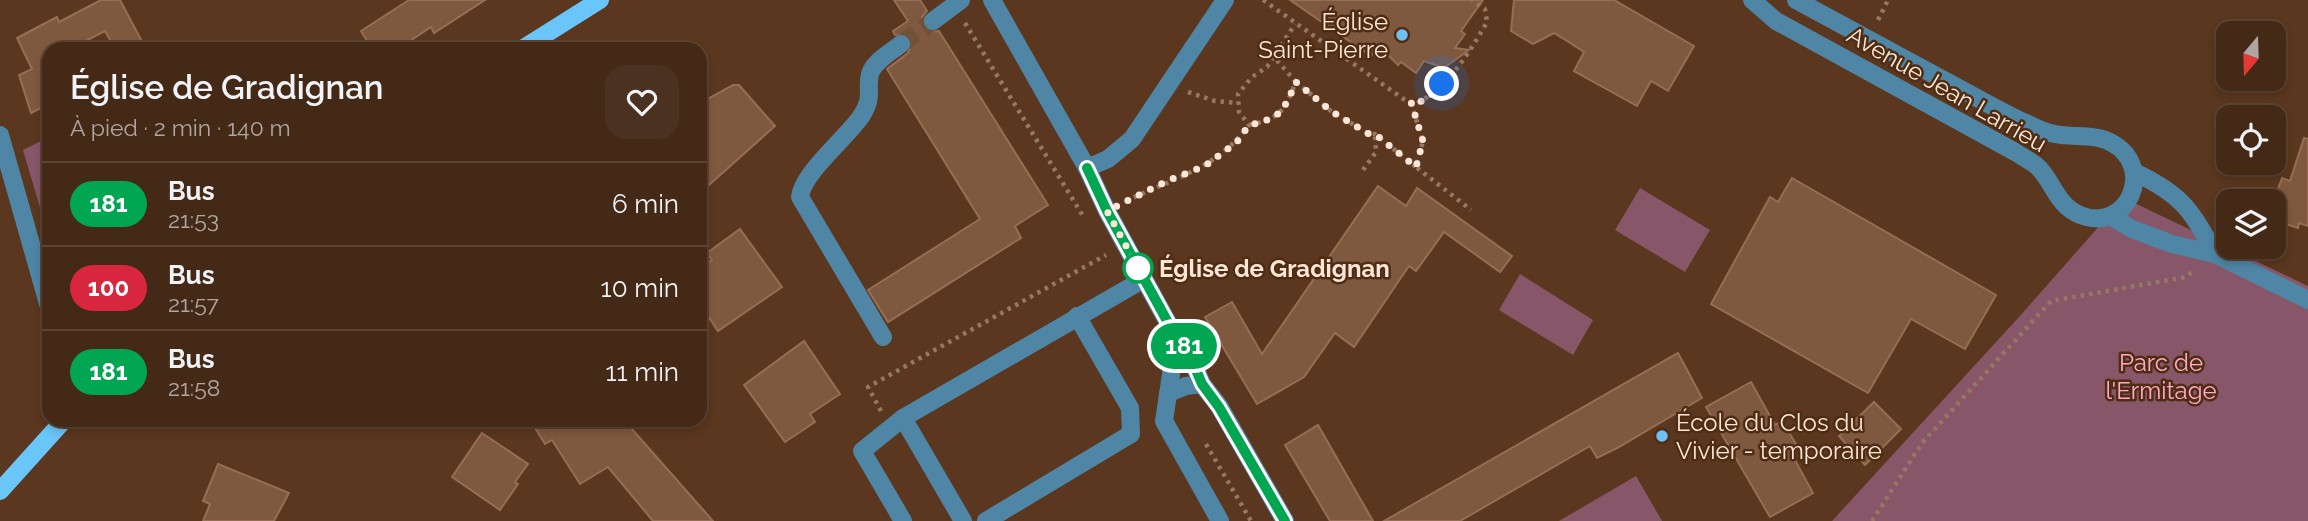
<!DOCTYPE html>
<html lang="fr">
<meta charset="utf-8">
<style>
:root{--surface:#442916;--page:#4b311f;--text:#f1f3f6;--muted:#afa6a1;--line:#5c4535}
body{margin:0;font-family:Raleway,sans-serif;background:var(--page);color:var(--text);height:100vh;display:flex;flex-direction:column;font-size:26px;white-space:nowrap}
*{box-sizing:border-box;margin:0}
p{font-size:23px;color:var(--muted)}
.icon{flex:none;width:38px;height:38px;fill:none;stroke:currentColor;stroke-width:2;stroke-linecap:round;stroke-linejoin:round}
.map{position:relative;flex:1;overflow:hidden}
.sheet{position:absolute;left:42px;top:42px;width:665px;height:385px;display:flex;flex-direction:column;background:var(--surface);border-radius:21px;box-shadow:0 4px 10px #0003,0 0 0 2px var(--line)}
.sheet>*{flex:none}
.badge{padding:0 14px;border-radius:23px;font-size:24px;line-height:46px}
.needle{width:46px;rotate:199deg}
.fabs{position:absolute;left:2216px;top:21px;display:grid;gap:14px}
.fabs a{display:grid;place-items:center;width:70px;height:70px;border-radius:14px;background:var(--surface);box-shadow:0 4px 10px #0003,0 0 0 2px var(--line);font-size:35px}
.you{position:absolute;width:35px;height:35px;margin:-18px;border:5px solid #fff;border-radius:50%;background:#1a73e8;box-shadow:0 0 0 10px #1a73e833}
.map>.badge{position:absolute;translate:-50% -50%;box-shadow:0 0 0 4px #fff}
.round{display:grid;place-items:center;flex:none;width:74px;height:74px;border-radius:21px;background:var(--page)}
.headline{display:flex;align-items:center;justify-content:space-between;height:119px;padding:0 28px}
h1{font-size:33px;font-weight:600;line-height:52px}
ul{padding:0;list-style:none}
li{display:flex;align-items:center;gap:21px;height:84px;padding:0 28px;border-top:2px solid var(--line)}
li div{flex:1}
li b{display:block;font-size:26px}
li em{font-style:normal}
li .badge{min-width:77px;font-weight:700;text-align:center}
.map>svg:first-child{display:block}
.green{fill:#875769}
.building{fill:#7f593f;stroke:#956e53;stroke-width:2}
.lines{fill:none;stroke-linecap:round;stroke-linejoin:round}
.minor-tunnel{stroke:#72513a;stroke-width:18;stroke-dasharray:18 9;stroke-linecap:butt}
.path{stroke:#967862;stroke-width:4.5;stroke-dasharray:3.5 5;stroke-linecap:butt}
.minor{stroke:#4f85a5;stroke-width:18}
.major{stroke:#6ac5f8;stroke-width:18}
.line-casing{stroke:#fff;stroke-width:16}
.line{stroke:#00a651;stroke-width:10}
.walk{stroke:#fce6d7;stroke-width:7;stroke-dasharray:0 12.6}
.poi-dot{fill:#6dc2f3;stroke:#4f2d13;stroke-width:2.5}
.stop-dot{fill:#fff;stroke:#00a651;stroke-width:3.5}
.labels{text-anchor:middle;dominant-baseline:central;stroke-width:5;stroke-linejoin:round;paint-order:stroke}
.poi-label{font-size:24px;fill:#fce6d7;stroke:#4f2d13;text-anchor:end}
.street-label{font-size:24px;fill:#fce6d7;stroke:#4f2d13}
.stop-label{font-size:24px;font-weight:bold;fill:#fce6d7;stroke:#4f2d13;text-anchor:start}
.park-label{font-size:24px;fill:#ffa8c9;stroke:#4f2d13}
</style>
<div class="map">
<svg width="2308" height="521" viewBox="0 0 2308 521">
<rect width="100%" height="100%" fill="#5a371e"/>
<g class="green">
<polygon points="49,137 49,238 23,150"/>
<polygon points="1640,188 1710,230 1685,272 1615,230"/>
<polygon points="2124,198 2308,286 2308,521 1832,521 2019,317"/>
<polygon points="1520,274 1593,320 1573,355 1499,310"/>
<polygon points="1636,476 1662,521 1559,521"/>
</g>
<g class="building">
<polygon points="101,0 120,0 146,49 115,49 105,31 70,49 49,49 49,104 31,113 19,75 32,69 17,38 57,17 59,22"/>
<polygon points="409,0 485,0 434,33 431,27 398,49 372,49 361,31"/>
<polygon points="894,0 920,0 927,11 922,17 924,27 929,32 939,31 1048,205 1015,226 1021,238 888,322 868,290 980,219 887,69 908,53 912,43 906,34 895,35 893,31 908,21"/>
<polygon points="1290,0 1483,0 1461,31 1465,34 1455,48 1469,50 1444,68 1424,61 1416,73 1401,62 1398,65 1380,47 1378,51 1376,49 1371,56"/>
<polygon points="1514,0 1614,0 1694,46 1668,91 1651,81 1637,106 1574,71 1584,52 1567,41 1554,33 1533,44 1511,31"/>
<polygon points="733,85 739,85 775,126 700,193 700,103"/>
<polygon points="2304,138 2308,139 2308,226 2299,223 2298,228 2273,220 2273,203 2282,178 2290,181"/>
<polygon points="1792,178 1996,295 1965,349 1911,319 1868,393 1711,304 1770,197 1778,202"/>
<polygon points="1378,186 1406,206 1417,188 1512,256 1500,272 1444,232 1416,271 1409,266 1354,347 1335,333 1304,377 1257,404 1205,317 1232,302 1262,354"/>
<polygon points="740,229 782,287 718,331 700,304 700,268 712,260 707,253"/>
<polygon points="804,341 840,394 810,414 815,422 785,442 744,385"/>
<polygon points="1678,353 1702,398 1619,447 1597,458 1590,446 1460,521 1384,521"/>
<polygon points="1751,382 1775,425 1782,421 1798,447 1790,451 1813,493 1770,517 1706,407"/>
<polygon points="1874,402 1901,429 1865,465 1839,436"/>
<polygon points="530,420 624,420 713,521 653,521 608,467 580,484 552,440 545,444"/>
<polygon points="1318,425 1350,481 1373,521 1330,521 1285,445"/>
<polygon points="482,433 528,464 515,482 518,484 500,510 452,477"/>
<polygon points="218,464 289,493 274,521 203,521 210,504 203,501"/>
</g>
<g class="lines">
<polyline class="minor-tunnel" points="901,44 933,21"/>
<g class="path">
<path d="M1263,0L1405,100L1416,104C1449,86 1469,53 1487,22L1485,9L1472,0"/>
<polyline points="1878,20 1888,0"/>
<polyline points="965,23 1083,216"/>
<polyline points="1296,82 1331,111 1369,134 1375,134 1416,167"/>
<polyline points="1188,92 1215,101 1238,103"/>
<polyline points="1411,103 1423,141 1416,167 1471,210"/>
<path d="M1249,125C1281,118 1283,112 1296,82L1274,57"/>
<polyline points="1363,170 1376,152 1375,134"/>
<path d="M1126,201C1172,179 1218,168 1249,125L1239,112L1238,94L1252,77L1267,67L1295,24"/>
<polyline points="881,411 868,387 1106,255"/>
<polyline points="1206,444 1251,521"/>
<polyline points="1872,521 1922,443 2051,301 2186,277 2192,272"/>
</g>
<g class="minor">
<polyline points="992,0 1087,168 1107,211 1144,279 1171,328 1188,351 1202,384 1219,406 1285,521"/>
<path d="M1752,0L1776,21L2017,153C2024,158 2033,162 2039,168C2054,184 2057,205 2080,215C2127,234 2157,168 2112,143C2095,133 2073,138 2055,134C2042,132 2027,123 2015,118C1990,106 1965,91 1940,78C1892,52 1844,26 1796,0"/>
<polyline points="933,21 961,0"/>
<polyline points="0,135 49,307"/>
<polyline points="1087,168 1108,159 1132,139 1225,0"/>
<path d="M2134,172C2181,194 2191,209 2215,254"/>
<polyline points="2110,216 2132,229 2172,244 2215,254 2308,300"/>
<polyline points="1171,328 1173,361 1164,421 1220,521"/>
<path d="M883,337L800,197C803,172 847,138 862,115C874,96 866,90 870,74C874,61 891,52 901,44"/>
<polyline points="1168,393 1186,386 1202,384"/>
<polyline points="903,418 862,451 903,521"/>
<polyline points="963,521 903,418 1144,279"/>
<polyline points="986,521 1131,434 1130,408 1077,316"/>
</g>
<g class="major">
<polyline points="522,49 600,0"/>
<polyline points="0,491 64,420"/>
</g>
</g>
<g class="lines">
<g class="line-casing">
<polyline id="line" points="1087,168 1107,211 1171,328 1188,351 1202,384 1219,407 1285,521"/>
</g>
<use href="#line" class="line"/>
<path class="walk" d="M1138,268L1107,211L1167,181L1205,166L1237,142L1249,125C1281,118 1283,112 1296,82L1331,111L1369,134H1375L1416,167L1423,141L1411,102L1416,104L1429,97L1442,84"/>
</g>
<g class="poi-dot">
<circle cx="1402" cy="35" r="7"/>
<circle cx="1662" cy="436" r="7"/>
</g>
<circle class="stop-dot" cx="1138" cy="268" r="14"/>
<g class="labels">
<g class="poi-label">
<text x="1388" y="21">Église<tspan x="1388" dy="28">Saint-Pierre</tspan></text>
<text x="1676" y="422" text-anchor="start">École du Clos du<tspan x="1676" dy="28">Vivier - temporaire</tspan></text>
</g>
<g class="street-label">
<text transform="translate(1947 89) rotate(30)">Avenue Jean Larrieu</text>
</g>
<g class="stop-label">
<text x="1159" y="268">Église de Gradignan</text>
</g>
<g class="park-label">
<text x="2161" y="362">Parc de<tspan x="2161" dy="28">l'Ermitage</tspan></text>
</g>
</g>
</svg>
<div class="fabs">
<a><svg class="needle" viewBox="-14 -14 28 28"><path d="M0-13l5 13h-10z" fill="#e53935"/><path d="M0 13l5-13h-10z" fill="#afa6a1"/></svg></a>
<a><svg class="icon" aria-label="locate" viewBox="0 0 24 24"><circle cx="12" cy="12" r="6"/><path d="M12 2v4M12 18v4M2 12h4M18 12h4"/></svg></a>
<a><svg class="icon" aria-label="layers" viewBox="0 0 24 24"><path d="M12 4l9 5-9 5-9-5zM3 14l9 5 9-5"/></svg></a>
</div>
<div class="you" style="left:1442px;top:84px"></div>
<b class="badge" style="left:1184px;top:346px;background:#00a651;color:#fff">181</b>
<section class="sheet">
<div class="headline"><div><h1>Église de Gradignan</h1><p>À pied · 2 min · 140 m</p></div><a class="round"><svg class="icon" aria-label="heart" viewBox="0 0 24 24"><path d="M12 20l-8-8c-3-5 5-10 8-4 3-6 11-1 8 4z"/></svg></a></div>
<ul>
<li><span class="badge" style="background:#00a651;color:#fff">181</span><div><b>Bus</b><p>21:53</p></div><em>6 min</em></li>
<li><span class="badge" style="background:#d7263d;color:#fff">100</span><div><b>Bus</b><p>21:57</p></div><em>10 min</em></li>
<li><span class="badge" style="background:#00a651;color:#fff">181</span><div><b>Bus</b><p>21:58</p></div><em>11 min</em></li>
</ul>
</section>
</div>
